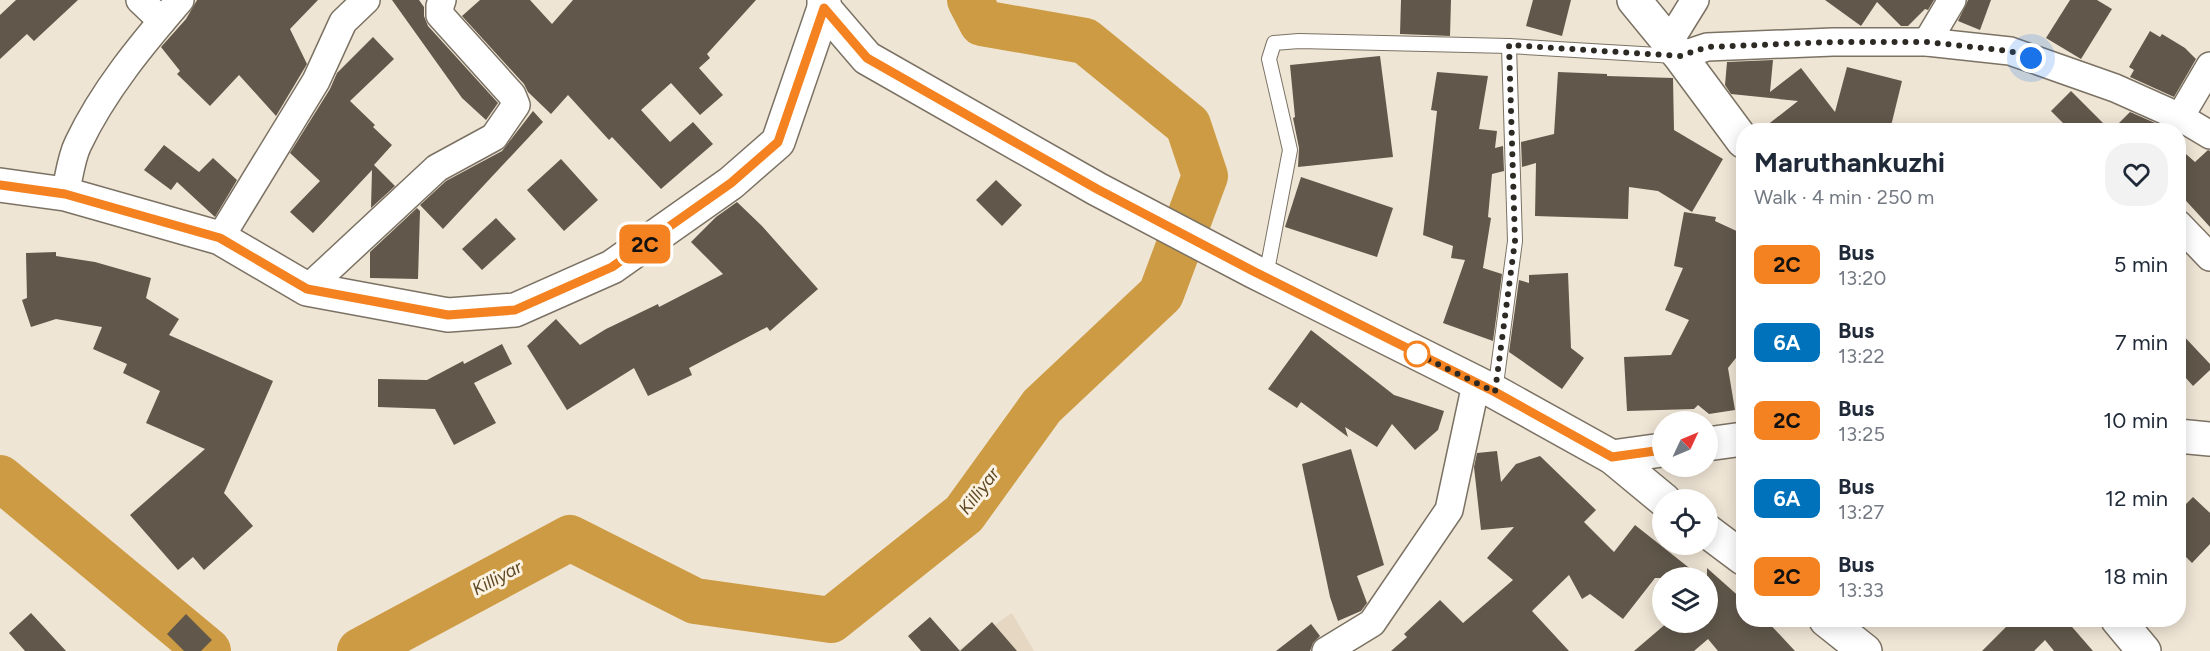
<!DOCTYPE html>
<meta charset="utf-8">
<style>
:root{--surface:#fff;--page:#f2f2f3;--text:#1f2937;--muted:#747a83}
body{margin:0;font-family:Figtree,sans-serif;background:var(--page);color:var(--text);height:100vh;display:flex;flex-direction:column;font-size:22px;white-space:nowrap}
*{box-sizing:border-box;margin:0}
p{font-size:20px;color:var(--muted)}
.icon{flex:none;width:33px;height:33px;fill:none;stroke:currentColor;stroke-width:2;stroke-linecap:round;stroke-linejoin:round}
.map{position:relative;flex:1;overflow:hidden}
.drawer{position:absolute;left:1736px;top:123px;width:450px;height:504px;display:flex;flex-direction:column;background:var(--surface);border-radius:24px;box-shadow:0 3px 15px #0003}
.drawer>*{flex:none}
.badge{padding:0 12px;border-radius:9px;font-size:21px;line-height:39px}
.needle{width:39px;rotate:46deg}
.controls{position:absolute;left:1652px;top:411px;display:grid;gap:12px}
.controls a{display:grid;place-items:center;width:66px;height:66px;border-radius:50%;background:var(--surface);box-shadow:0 3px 15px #0003;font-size:30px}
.you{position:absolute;width:30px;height:30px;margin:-15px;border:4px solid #fff;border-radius:50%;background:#1a73e8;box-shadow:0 0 0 9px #1a73e833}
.map>.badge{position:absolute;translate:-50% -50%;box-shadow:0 0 0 3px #fff}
.round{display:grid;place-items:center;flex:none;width:63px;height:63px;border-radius:24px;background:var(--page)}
.overview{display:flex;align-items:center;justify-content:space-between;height:102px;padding:0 18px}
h1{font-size:28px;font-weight:700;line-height:45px}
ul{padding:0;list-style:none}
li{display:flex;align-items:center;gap:18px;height:78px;padding:0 18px}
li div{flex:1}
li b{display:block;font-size:22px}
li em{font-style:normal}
li .badge{min-width:66px;font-weight:700;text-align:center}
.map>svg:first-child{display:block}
.built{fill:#e5d7c1}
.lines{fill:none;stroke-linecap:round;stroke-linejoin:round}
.river{stroke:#cd9b43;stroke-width:46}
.building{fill:#61584b}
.lane-casing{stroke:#7b7264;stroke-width:16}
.street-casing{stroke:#7b7264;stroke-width:30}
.secondary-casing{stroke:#7b7264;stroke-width:36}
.lane{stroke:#fff;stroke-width:14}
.street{stroke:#fff;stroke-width:27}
.secondary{stroke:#fff;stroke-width:33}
.line-casing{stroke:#fff;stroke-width:14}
.line{stroke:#f58220;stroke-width:9}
.walk{stroke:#2d2923;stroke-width:6;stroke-dasharray:0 10.8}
.stop-dot{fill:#fff;stroke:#f58220;stroke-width:3}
.labels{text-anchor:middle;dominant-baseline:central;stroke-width:6;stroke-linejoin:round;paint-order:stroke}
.water-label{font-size:18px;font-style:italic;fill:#5f4925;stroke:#fcf2e2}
</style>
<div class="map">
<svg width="2210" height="651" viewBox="0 0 2210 651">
<rect width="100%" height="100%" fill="#efe5d5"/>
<polygon class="built" points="1012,613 1034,651 957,651"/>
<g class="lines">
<g class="river">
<polyline points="0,478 208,651"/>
<polyline points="360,651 570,538 695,601 831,620 964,514 1042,406 1161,294 1205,176 1188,125 1085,41 982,23 970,0"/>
</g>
</g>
<g class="building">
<polygon points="16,0 78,0 34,41 27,34 0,59 0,15"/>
<polygon points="197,0 318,0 290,29 307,64 276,116 239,75 210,106 177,74 180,71 161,47 186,19"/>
<polygon points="392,0 419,0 424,7 424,16 428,26 498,103 486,120 462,98"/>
<polygon points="480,0 530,0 552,24 573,0 756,0 707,54 710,58 699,68 723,95 700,115 671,83 641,110 670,142 693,122 713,144 661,189 612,137 609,140 568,95 551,114 528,92 524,84 462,16"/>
<polygon points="1401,0 1451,0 1450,36 1400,34"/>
<polygon points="1533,0 1571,0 1562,36 1526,26"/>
<polygon points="1825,0 1934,0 1928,10 1925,9 1908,26 1901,26 1877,2 1861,26"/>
<polygon points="1968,0 1991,0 1980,30 1958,21"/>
<polygon points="2070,0 2097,0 2112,9 2081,59 2046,38"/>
<polygon points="2150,31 2160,37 2162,34 2185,48 2196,59 2174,97 2130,77 2134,70 2129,67"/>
<polygon points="373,37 394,59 350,101 375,125 373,127 392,145 374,165 395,186 371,208 372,170 313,233 290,212 320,181 290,153 330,89 337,73"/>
<polygon points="1380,56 1393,157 1298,167 1299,148 1293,118 1295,117 1290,65"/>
<polygon points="1773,60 1770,92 1801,68 1835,112 1847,67 1902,81 1890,130 1761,130 1798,101 1731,94 1725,85 1727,62"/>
<polygon points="1437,72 1488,76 1479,129 1497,131 1495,148 1503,146 1504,171 1492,174 1488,217 1491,218 1483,268 1502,274 1493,341 1443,323 1465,260 1451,258 1453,246 1423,235 1437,111 1431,110"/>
<polygon points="1558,72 1607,74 1607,76 1673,78 1674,130 1723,159 1692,212 1658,191 1629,187 1628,219 1535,216 1536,163 1522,167 1521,142 1554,134"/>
<polygon points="2071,91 2110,130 2070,130 2051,111"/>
<polygon points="533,111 543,122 443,229 420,205 446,181 502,151"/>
<polygon points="2130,112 2162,126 2160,130 2112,130"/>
<polygon points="164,145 199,172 213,158 237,180 215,217 177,182 171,190 144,170"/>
<polygon points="2178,147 2195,162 2208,150 2210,151 2210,227 2178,192"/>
<polygon points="561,159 598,200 564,231 527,190"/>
<polygon points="1301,177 1393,208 1377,257 1285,227"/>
<polygon points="996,180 1022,205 1002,226 976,200"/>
<polygon points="737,202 762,226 818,289 770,331 767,327 689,368 692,375 648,396 634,368 567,410 527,346 556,319 580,345 606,329 658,304 659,307 723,274 691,242 716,217"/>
<polygon points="417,208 420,211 418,279 370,278 370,252"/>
<polygon points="1684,212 1716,217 1715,221 1743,234 1743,349 1728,368 1735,410 1709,414 1698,405 1694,409 1627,411 1624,357 1671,355 1689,320 1665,310 1683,268 1674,266"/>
<polygon points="496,218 516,239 482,270 462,249"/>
<polygon points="56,252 56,256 95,262 151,278 146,298 179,319 169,335 273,381 224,493 253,526 204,570 193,557 178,570 130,515 205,449 146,423 160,391 123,373 127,364 93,349 102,327 56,319 31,327 22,300 27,298 26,253"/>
<polygon points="1568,273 1571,348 1584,358 1562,389 1509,352 1519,280 1529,283 1529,275"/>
<polygon points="1311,330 1394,395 1444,411 1438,430 1415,450 1392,424 1377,447 1345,427 1348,437 1301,402 1297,408 1268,389"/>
<polygon points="2178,330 2210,364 2210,370 2193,386 2178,369"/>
<polygon points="502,344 512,364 474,383 496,423 454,445 435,409 378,407 378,379 427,380 463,361 464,364"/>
<polygon points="1351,449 1384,565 1357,576 1367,603 1361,611 1338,621 1330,597 1302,464"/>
<polygon points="1497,451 1501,482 1516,464 1540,456 1596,510 1584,522 1614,552 1635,525 1702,578 1655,578 1623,619 1590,594 1582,599 1569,575 1532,611 1569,651 1391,651 1407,637 1404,634 1440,600 1463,623 1513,580 1487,558 1514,527 1481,530 1474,467 1477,453"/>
<polygon points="2193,497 2210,513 2210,544 2192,563 2178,549 2178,512"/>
<polygon points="1707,568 1743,600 1743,620 1766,620 1795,651 1718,651 1708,639 1694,651 1634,651 1668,622 1707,622"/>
<polygon points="31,613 66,651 25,651 9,633"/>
<polygon points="186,614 212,640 201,651 184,651 167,634"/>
<polygon points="930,617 960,651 992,622 1017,651 921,651 908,636"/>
<polygon points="2013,620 2066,620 2093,651 2054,651 2045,640 2034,651 1982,651"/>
<polygon points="1311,624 1320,636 1313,643 1310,651 1276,651"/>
</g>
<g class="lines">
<g class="lane-casing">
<g id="lane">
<polyline points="1266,276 1290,150 1269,59 1274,43 1299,41 1509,46 1675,56"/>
<polyline points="1495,392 1515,241 1509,46"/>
</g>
</g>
<g class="street-casing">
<g id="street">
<polyline points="140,0 162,21"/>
<polyline points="1669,42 1695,0"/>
<polyline points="1927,42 1952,0"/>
<polyline points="1680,56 1707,47 1833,42 1927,42 2010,51 2115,88 2180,117 2210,135"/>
<polyline points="2180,117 2210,66"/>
<path d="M65,194C69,178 71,158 78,144C103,91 142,44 180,0"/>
<polyline points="2178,224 2210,257"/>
<polyline points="220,238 316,81 343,22 366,0"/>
<polyline points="307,289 437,168 494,137 516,105 512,95 440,15 440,6 442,0"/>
<polyline points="1326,651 1372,623 1449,510 1476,384"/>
</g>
</g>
<g class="secondary-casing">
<g id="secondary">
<polyline points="1634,0 1680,56 1743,141"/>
<polyline points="824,8 867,58 1097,189 1253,271 1495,392 1612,457 1664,500"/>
<polyline points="0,185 65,194 220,238 307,289 448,315 515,310 612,267 731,183 778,142 824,8 824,0"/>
<polyline points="2178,436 2210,439"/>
<polyline points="1707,444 1743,439"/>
<polyline points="1612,457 1662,450"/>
<polyline points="1707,531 1743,558"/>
<polyline points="1826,620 1865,651"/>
<polyline points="2118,620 2144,651"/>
</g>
</g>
<use href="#lane" class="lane"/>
<use href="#street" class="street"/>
<use href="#secondary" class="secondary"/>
</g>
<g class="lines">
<g class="line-casing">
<polyline id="line" points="0,185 65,194 220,238 307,289 448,315 515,310 612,267 731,183 778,142 824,8 867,58 1097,189 1253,271 1495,392 1612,457 1662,450"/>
</g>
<use href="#line" class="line"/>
<polyline class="walk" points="1417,354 1413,352 1495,392 1515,241 1509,45 1680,56 1707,47 1833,42 1927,42 2010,51 2031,58"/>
</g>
<circle class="stop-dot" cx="1417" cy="354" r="12"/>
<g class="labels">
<g class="water-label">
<text transform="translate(979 491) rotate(-52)">Killiyar</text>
<text transform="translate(497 578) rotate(-28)">Killiyar</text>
</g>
</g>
</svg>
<div class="controls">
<a><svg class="needle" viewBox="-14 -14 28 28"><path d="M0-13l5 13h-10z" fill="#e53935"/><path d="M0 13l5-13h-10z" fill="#747a83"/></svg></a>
<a><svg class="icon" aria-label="locate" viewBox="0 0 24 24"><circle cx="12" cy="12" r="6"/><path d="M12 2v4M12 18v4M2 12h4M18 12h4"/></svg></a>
<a><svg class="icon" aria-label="layers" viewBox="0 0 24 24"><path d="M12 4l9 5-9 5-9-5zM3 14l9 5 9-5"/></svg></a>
</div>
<div class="you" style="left:2031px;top:58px"></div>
<b class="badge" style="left:645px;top:244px;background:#f58220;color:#111">2C</b>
<section class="drawer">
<div class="overview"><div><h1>Maruthankuzhi</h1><p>Walk · 4 min · 250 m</p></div><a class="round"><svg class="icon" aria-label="heart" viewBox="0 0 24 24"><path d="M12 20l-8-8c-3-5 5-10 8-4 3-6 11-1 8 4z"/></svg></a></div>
<ul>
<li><span class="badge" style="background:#f58220;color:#111">2C</span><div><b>Bus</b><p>13:20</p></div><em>5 min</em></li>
<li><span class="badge" style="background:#0072bc;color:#fff">6A</span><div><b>Bus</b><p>13:22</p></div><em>7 min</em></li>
<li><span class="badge" style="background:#f58220;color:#111">2C</span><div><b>Bus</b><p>13:25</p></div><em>10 min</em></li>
<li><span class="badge" style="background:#0072bc;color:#fff">6A</span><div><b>Bus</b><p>13:27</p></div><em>12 min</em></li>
<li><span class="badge" style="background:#f58220;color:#111">2C</span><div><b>Bus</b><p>13:33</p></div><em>18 min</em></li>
</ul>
</section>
</div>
